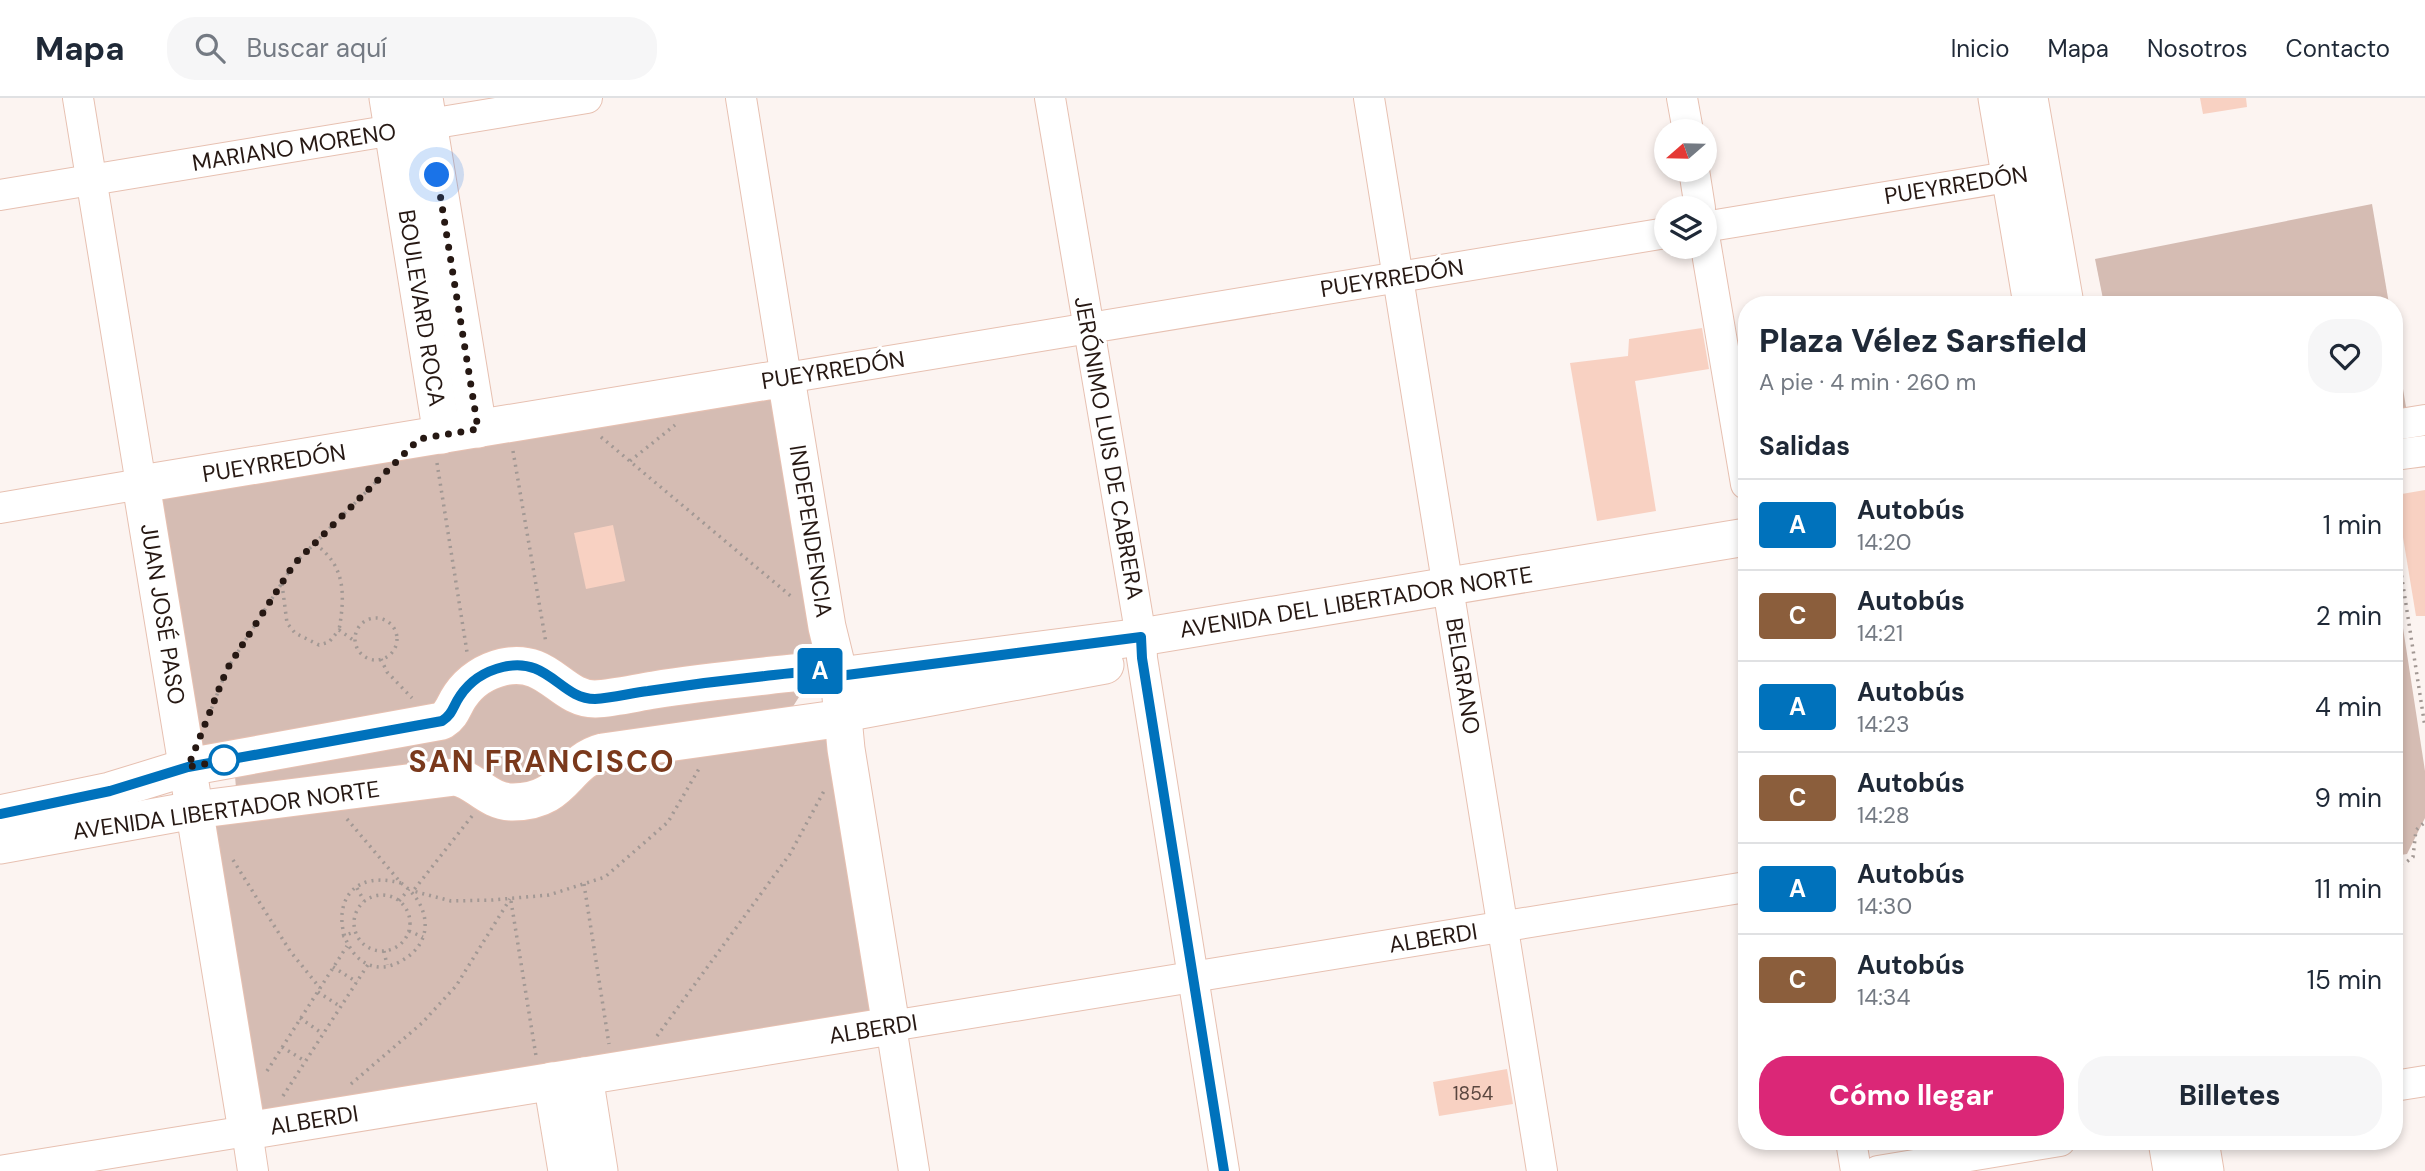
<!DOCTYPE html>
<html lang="es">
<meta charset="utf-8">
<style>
:root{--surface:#fff;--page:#f6f6f7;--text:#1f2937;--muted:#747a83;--line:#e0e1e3;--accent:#db2777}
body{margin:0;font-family:"DM Sans",sans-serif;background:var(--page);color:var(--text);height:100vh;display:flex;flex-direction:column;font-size:26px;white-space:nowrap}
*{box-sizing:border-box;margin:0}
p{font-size:23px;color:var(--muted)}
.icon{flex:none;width:38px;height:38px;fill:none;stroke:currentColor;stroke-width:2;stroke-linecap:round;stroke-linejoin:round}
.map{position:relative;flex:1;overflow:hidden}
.side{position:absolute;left:1738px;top:198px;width:665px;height:854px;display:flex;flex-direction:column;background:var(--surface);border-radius:28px;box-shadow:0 4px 10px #0003}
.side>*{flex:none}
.badge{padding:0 14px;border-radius:5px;font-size:24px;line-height:46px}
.needle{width:46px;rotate:250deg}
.buttons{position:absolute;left:1654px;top:21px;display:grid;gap:14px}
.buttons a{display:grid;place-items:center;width:63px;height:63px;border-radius:50%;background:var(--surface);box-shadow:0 4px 10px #0003;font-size:35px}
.you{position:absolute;width:35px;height:35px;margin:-18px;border:5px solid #fff;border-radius:50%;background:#1a73e8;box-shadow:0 0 0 10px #1a73e833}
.map>.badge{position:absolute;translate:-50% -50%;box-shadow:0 0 0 4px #fff}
h2{padding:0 21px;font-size:26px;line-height:63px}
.round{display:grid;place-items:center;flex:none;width:74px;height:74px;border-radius:28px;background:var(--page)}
.head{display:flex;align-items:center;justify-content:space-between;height:119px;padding:0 21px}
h1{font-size:33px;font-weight:800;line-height:52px}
.primary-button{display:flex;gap:14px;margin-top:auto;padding:14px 21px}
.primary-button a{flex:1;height:80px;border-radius:28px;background:var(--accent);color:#fff;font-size:28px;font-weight:800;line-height:80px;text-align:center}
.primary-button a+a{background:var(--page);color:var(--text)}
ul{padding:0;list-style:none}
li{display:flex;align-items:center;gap:21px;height:91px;padding:0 21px;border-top:2px solid var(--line)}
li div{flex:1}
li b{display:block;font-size:26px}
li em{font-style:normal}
li .badge{min-width:77px;font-weight:700;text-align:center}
header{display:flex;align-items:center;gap:42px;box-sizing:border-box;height:98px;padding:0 35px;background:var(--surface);border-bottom:2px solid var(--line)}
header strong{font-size:33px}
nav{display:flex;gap:38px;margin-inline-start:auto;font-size:24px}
.search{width:490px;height:63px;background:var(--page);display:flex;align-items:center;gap:18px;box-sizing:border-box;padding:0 24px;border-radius:28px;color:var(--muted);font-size:26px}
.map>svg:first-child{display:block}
.green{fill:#d5bcb3}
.building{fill:#f8d1c2}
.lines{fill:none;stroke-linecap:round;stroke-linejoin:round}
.minor-casing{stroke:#e7c0b1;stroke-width:32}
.major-casing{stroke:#e7c0b1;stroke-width:39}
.path{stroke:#a29894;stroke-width:3.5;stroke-dasharray:2 5;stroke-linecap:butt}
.minor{stroke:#fff;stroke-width:30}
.major{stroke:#fff;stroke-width:37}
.line-casing{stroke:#fff;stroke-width:16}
.line{stroke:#0072bc;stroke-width:10}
.walk{stroke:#261813;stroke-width:7;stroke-dasharray:0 12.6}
.stop-dot{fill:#fff;stroke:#0072bc;stroke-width:3.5}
.labels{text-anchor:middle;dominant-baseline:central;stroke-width:6;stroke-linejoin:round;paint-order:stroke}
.number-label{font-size:19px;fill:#5a463f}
.street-label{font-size:23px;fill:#261813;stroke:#fff}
.district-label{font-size:30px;font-weight:bold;letter-spacing:2px;fill:#7a391c;stroke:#fff}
</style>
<header>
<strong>Mapa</strong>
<div class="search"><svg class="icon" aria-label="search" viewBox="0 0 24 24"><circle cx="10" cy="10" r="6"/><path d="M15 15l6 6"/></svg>Buscar aquí</div>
<nav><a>Inicio</a><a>Mapa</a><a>Nosotros</a><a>Contacto</a></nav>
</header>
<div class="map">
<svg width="2425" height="1073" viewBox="0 0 2425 1073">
<rect width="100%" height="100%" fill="#fcf4f1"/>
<g class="green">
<polygon points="2372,106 2389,206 2104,206 2095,161"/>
<polygon points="2394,237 2407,315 2394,317"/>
<polygon points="786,280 833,557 595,601 523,568 451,617 188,669 141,386"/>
<polygon points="2401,517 2425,673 2425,720 2407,756 2394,758 2394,518"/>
<polygon points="507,587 797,588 799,599 792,610 517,688 236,690 235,678 479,603 492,592"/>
<polygon points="829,622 891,928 247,1033 194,712 455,679 494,700 575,672"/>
</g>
<g class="building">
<polygon points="2200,0 2246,0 2247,9 2203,16"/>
<polygon points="1702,230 1709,271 1635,283 1656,413 1597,423 1570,265 1628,258 1629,241"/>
<polygon points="2425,392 2425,518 2416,518 2396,397"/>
<polygon points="613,427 625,483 586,491 574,435"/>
<polygon points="1507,971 1513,1006 1439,1018 1433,984"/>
</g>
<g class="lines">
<g class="minor-casing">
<g id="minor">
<polyline points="741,0 786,280 1666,135"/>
<polyline points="1050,0 1141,539 1142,560 1224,1073"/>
<polyline points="1369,0 1542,1073"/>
<polyline points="1682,0 1688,33"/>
<polyline points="1694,72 1700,110"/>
<polyline points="0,97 587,0"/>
<polyline points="1704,129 2032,75"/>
<polyline points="1704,137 1746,386"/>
<polyline points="2394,327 2425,322"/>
<polyline points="2394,357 2425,353"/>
<polyline points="0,410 141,386 78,0"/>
<polyline points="2394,988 2425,983"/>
<polyline points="1851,1043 1856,1073"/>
<polyline points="0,1073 247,1033 253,1073"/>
<polyline points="914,1073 891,928 1746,789"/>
<polyline points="1878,1073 2060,1043"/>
</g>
</g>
<g class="major-casing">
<g id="major">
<polyline points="388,0 442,337"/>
<polyline points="424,0 478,331"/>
<polyline points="1997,0 2032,206"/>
<polyline points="2029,0 2065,206"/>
<polygon points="786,280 827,529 839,578 846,651 891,928 247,1033 141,386"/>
<path d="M0,716L110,693L188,669L442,623C453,616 453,608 460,598C470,583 486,573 503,569C549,559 560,601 595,601C614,600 635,595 654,592C691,586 728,582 765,578C791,575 813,571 839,578L1141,539L1746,439"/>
<path d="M0,747L194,712L455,679C475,681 487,704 513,704C566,704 564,664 603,654L829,622L844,615L1105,567"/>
<polyline points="584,978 599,1073"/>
<polyline points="552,983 567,1073"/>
<polyline points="2167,1043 2172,1073"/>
<polyline points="2200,1043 2205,1073"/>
</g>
</g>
<g class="path">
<polyline points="601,339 793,500"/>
<polyline points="513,353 546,545"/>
<polyline points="630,363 675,327"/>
<polyline points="437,365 467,554"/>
<polyline points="2394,429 2425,629"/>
<path d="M315,446C346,468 345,497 339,532"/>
<polyline points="282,486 287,525 295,535 319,547 329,544 339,532 356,544"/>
<circle cx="376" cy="541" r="21"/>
<polyline points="381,561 387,574 412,600"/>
<polyline points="209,617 227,571 294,466 386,374"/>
<polyline points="472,718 413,793 451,803 492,802 549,797 605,779 668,724 700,669"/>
<path d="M347,721L401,785C428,804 436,840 406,860C340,906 305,760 401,785"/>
<polyline points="233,762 290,853 320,890"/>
<polyline points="2394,767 2405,765 2413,759 2416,732 2425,724"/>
<polyline points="584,786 609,946"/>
<polyline points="357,790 364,803"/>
<circle cx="382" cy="825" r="28"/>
<polyline points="399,803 409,791"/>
<polyline points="511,803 536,958"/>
<polyline points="409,833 423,839"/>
<polyline points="342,838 355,834"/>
<polyline points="384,853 387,867"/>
<polyline points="333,869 357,884"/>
<polyline points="318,894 341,909"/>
<polyline points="300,920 323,936"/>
<polyline points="657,938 790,756 824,693"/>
<polyline points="282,949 305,963"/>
<polyline points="267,973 347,848"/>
<polyline points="351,986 422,925 456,888 510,801"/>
<polyline points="283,998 369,865"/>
</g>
<use href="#minor" class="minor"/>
<use href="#major" class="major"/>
</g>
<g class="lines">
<g class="line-casing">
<path id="line" d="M0,716L110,693L188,669L442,623C453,616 453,608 460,598C470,583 486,573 503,569C549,558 560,601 595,601C613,600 631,595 648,593C687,587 726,582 765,578C791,575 813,571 839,578L1141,539L1142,560L1224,1073"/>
</g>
<use href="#line" class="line"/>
<polyline class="walk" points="224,662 233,661 188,669 227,571 294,466 419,341 478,331 437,77"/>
</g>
<circle class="stop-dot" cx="224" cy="662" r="14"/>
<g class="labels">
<g class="number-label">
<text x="1473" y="995">1854</text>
</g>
<g class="street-label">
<text transform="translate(294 49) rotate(-9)">MARIANO MORENO</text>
<text transform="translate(1956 87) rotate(-9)">PUEYRREDÓN</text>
<text transform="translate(1392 180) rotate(-9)">PUEYRREDÓN</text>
<text transform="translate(422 210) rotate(81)">BOULEVARD ROCA</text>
<text transform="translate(833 272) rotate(-9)">PUEYRREDÓN</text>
<text transform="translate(1109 350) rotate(80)">JERÓNIMO LUIS DE CABRERA</text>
<text transform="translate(274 365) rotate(-9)">PUEYRREDÓN</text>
<text transform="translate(811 433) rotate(81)">INDEPENDENCIA</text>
<text transform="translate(1356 504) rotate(-9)">AVENIDA DEL LIBERTADOR NORTE</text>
<text transform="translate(163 516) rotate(81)">JUAN JOSÉ PASO</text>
<text transform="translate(1463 578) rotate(81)">BELGRANO</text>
<text transform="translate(226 712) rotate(-8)">AVENIDA LIBERTADOR NORTE</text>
<text transform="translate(1433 840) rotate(-9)">ALBERDI</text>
<text transform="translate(873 931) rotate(-9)">ALBERDI</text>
<text transform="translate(314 1022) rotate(-9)">ALBERDI</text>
</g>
<g class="district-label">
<text x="542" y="663">SAN FRANCISCO</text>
</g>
</g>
</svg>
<div class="buttons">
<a><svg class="needle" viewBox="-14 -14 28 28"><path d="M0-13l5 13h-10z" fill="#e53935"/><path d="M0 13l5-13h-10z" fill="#747a83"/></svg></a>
<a><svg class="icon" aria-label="layers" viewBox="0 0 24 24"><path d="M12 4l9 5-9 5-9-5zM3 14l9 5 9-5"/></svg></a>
</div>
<div class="you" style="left:437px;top:77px"></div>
<b class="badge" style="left:820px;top:573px;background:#0072bc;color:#fff">A</b>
<section class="side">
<div class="head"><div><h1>Plaza Vélez Sarsfield</h1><p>A pie · 4 min · 260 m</p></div><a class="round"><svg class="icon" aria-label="heart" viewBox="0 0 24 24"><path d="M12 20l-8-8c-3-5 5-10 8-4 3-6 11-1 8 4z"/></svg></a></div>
<h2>Salidas</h2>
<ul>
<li><span class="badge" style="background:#0072bc;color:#fff">A</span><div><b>Autobús</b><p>14:20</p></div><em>1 min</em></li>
<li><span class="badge" style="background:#8b5e3c;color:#fff">C</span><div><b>Autobús</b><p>14:21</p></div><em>2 min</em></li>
<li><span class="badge" style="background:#0072bc;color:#fff">A</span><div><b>Autobús</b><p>14:23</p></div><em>4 min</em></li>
<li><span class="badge" style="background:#8b5e3c;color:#fff">C</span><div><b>Autobús</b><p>14:28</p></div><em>9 min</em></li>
<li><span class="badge" style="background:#0072bc;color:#fff">A</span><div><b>Autobús</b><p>14:30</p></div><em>11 min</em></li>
<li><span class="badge" style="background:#8b5e3c;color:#fff">C</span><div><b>Autobús</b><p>14:34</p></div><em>15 min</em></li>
</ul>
<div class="primary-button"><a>Cómo llegar</a><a>Billetes</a></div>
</section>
</div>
